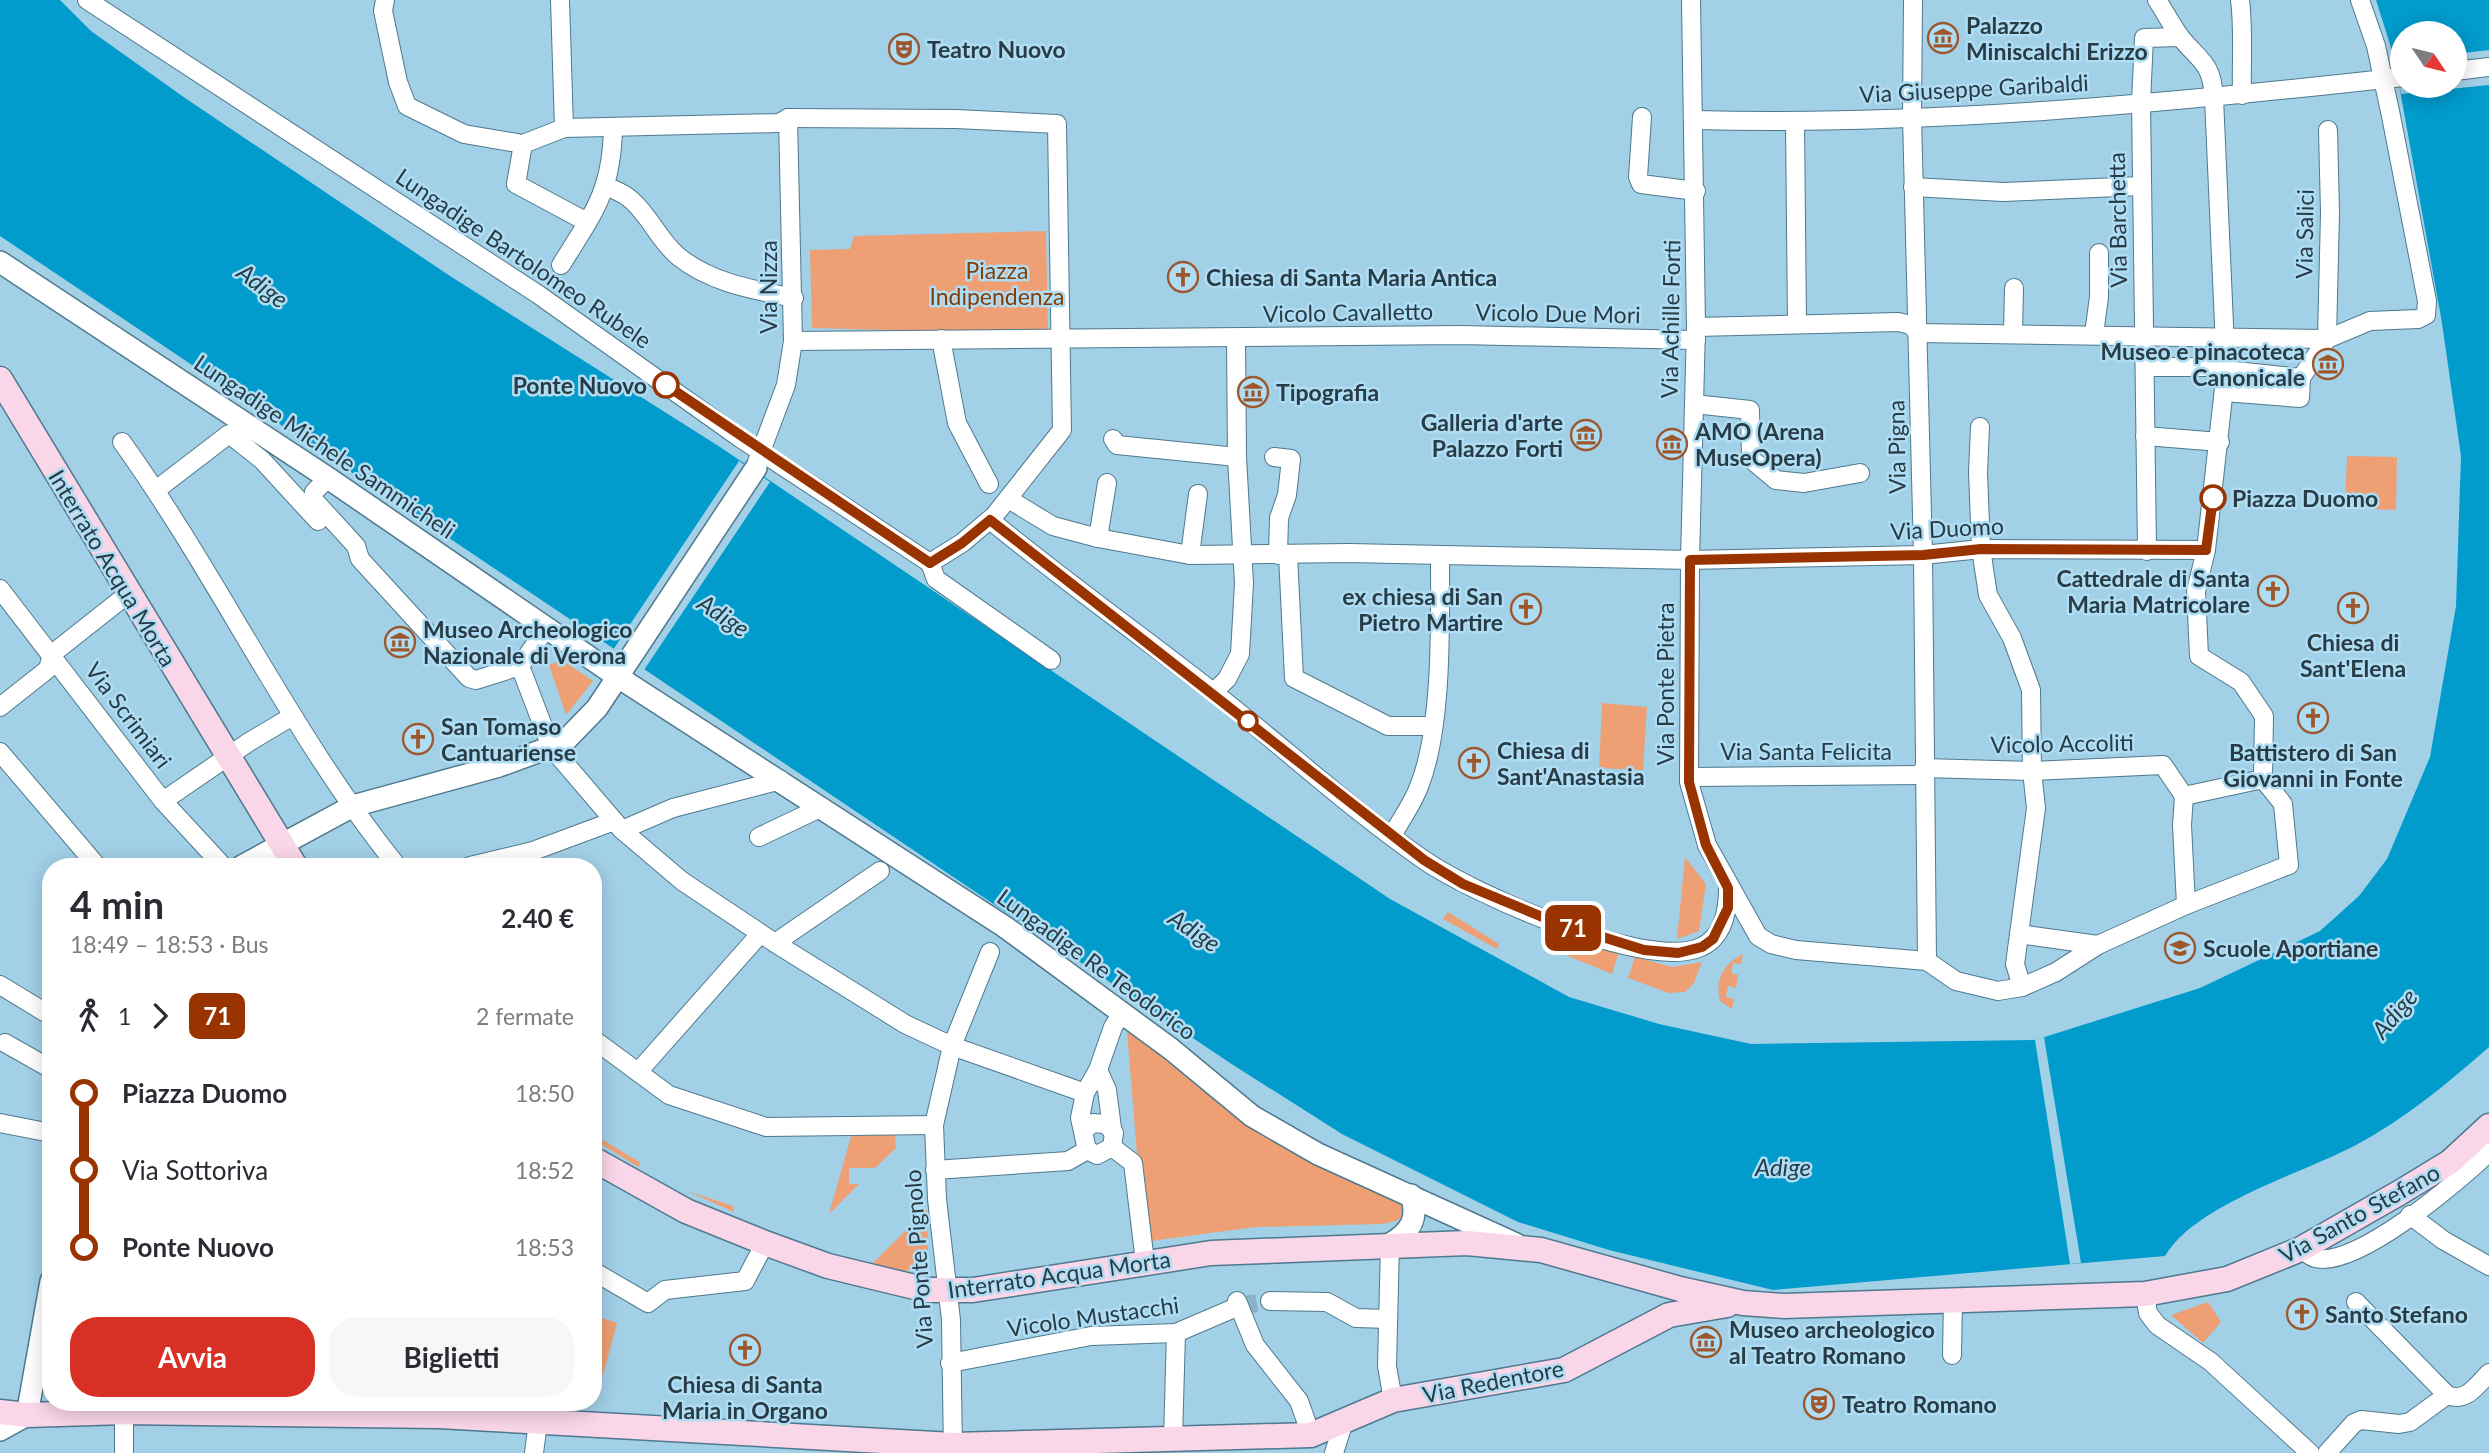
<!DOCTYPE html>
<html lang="it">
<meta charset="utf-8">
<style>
:root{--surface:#fff;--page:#f7f7f7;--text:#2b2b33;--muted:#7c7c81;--accent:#d93025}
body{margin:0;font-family:Lato,sans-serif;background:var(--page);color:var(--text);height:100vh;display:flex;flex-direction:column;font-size:26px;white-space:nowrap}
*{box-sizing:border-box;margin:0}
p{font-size:23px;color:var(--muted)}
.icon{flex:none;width:38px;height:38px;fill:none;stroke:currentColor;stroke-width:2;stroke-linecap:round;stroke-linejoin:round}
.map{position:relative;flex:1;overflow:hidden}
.details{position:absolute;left:42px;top:858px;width:560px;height:553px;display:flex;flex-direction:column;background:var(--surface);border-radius:28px;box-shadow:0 4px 18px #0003}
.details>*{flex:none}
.badge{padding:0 14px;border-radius:10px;font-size:24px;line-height:46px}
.needle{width:46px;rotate:125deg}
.tools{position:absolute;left:2390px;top:21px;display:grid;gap:14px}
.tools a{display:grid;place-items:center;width:77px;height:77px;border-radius:50%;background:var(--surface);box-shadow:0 4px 18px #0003;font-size:35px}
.map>.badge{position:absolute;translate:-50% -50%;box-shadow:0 0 0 4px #fff}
.legs{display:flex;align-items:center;gap:10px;height:77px;padding:0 28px;font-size:23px}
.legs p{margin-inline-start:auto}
.head{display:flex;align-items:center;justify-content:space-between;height:119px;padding:0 28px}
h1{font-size:38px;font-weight:700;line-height:52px}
.action{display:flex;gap:14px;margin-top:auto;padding:14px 28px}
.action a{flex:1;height:80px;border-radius:28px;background:var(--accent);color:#fff;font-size:28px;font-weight:700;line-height:80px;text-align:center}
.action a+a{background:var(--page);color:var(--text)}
ul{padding:0 28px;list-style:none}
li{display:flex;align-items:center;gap:24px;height:77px;font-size:26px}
li i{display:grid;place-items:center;width:10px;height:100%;margin:0 9px;background:currentColor}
li i::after{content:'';width:18px;height:18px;margin:-9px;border:5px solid;border-radius:50%;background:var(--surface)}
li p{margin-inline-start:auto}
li:first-child i{background:linear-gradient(#0000 50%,currentColor 0)}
li:last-child i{background:linear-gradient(currentColor 50%,#0000 0)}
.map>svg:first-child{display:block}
.green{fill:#eea074}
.water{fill:#019bcc;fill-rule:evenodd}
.pier{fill:#a2d0e7}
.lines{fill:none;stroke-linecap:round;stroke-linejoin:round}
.minor-tunnel{stroke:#8ab2c6;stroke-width:18;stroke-dasharray:18 9;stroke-linecap:butt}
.minor-casing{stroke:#4e798e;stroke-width:20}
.tertiary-casing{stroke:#4e798e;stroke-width:24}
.secondary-casing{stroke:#4e798e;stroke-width:27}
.minor{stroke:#fff;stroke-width:18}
.tertiary{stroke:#fff;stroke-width:21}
.secondary{stroke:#fad6e9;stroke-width:24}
.line-1-casing{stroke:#fff;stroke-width:16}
.line-1{stroke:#930;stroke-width:10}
.stop-1-dot{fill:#fff;stroke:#930;stroke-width:3.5}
.labels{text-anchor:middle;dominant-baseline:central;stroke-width:5;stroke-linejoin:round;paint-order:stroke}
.poi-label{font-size:23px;font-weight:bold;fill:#293b44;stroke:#afddf4;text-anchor:start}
.street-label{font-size:23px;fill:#293b44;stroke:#afddf4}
.park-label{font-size:23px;fill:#843d06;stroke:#afddf4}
.stop-label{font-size:23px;font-weight:bold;fill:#293b44;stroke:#afddf4;text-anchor:end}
.water-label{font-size:24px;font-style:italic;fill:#233d49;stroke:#afddf4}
</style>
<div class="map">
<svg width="2489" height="1453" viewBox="0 0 2489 1453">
<rect width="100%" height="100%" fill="#a2d0e7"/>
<g class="green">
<polygon points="1046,231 1048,334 812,328 810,250 850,249 854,236"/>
<polygon points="2347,456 2397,457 2396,510 2345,508"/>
<polygon points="562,660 593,681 566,715 549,665"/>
<polygon points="1602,703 1647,707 1643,770 1599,768"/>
<polygon points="1685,857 1706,884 1699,931 1677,939"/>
<polygon points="1448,912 1499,944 1497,949 1443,919"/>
<polygon points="1548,932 1619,952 1612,974 1541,945"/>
<path d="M1743,954L1741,964L1733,963L1731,973L1738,975L1736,988L1728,986L1726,997L1734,999L1732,1009L1720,1001C1715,980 1723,964 1743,954Z"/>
<polygon points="1635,957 1672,967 1702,962 1694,983 1685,992 1669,993 1628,978"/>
<polygon points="1127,1030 1260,1129 1402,1203 1404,1215 1396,1221 1382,1224 1255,1227 1144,1242"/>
<polygon points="852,1133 895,1133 896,1148 875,1168 849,1168 849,1184 859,1184 829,1214"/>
<polygon points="593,1134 641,1163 638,1167 593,1139"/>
<polygon points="687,1191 733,1206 734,1212"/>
<polygon points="927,1209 928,1253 919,1267 902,1272 872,1264"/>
<polygon points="2208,1302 2221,1322 2203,1343 2171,1315"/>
<polygon points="593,1315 617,1323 603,1375 593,1374"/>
</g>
<path class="water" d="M0,0H60L91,31L185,98L450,276L720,447L1390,899L1569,997L1659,1024L1751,1044L2035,1040L2200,988L2320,931L2359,896L2387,859L2430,757L2456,606L2461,456L2442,323L2394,57L2376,0H2489V1047C2448,1083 2405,1119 2356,1145C2301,1174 2196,1204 2165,1256L1773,1290L1609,1250L1518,1222L1342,1134L1230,1063L0,236ZM2403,33H2455V86H2403Z"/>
<g class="pier">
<polygon points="2489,50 2489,85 2401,94 2395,61 2403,60 2403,86 2455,86 2455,54"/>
<polygon points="739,461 770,482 644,670 613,650"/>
<polygon points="2044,1037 2081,1263 2070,1264 2035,1040"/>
</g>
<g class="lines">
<polyline class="minor-tunnel" points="1239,1306 1270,1301"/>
<g class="minor-casing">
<g id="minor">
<polyline points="87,0 539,295 740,438 930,563"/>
<polyline points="385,0 383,11 398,82 407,106 464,134 523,144 564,128 779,123 788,118"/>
<polyline points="560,0 564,128"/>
<polyline points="1691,0 1696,327 1690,560 1689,782 1707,845 1758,936 1771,944 1796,950 1927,961 1956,981 1998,991 2022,987 2056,972 2098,945 2186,905 2289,865 2283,804 2263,779"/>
<polyline points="1913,0 1912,117 1923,555 1927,961"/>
<path d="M2157,0C2165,12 2172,26 2181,38C2201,62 2212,63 2214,98L2226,370L2206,550L2196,591L2199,656L2241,682L2264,716L2263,779"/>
<path d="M2240,0C2244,32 2241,62 2242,95"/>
<polyline points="2455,71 2489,67"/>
<polyline points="1642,117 1638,177 1641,184 1696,191"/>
<polyline points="788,118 956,119 1057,124 1062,430 994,516 962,543 930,563"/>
<path d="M1695,120C1931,126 2169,103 2403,77"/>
<polyline points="1795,122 1797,324"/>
<polyline points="523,144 516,184 587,222"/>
<path d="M606,186C614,190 624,193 630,199C649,214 659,241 679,257C711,283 755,290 794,298"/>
<polyline points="1913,187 2003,192 2141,186"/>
<path d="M561,265C594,212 612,191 613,127"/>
<polyline points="1696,327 1898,322 1911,325 1918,333 2327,339 2370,321 2418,319 2426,315 2427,301 2391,116 2376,46 2360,0"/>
<polyline points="2013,332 2014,288"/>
<polyline points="2094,334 2099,297 2099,253"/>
<polyline points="941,339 957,423 989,484"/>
<polyline points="2327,339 2330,213 2328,130"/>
<polyline points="793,341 1461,335 1696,340"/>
<polyline points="2146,367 2226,367"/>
<polyline points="2226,370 2301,378"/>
<polyline points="2301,378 2327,339"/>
<polyline points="2224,392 2300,398 2301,378"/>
<polyline points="1694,404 1750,410 1751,459 1776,480 1804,483 1860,473"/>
<polyline points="1980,427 1978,472 1981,549 1988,595 2012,638 2031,690 2032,771 2036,808 2015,964 2022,987"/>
<polyline points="2145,436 2220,442"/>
<polyline points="1113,439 1117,445 1237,457"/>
<path d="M122,442C220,579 291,734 397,866"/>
<polyline points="1274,457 1291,459 1287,495 1279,518 1278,555"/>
<polyline points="757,462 786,385 793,341 788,118"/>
<polyline points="328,478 314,492 313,499 356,546 360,559 469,678 476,680 520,666 547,627"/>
<polyline points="156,490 229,434 262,460 318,521"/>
<polyline points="1010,500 1053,526 1098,538 1190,555 1349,553 1690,560 1923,555 1981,549 2206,550"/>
<path d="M990,520C1063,580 1139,634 1213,692C1284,747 1350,809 1424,860C1472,893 1647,972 1701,947C1724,937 1728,910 1728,888"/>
<polyline points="1098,538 1107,483"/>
<polyline points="2147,551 2141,102 2144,38 2180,37"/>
<polyline points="1190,555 1198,494"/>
<polyline points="1288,555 1294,678 1388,726 1432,726"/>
<polyline points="930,563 936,579 1051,660"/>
<polyline points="0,589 163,801 223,866"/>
<polyline points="52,654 128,594"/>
<polyline points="520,666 551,747 622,830 682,881 775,943 905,1024 952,1046 1085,1093"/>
<polyline points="1214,692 1227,679 1240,654 1244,583 1237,457 1236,338"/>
<polyline points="0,707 48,669 52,654"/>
<polyline points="0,752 97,866"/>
<polyline points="1924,768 2032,771 2163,765 2184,796"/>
<polyline points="1689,777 1924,775"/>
<polyline points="2184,796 2182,825 2186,905"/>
<polyline points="2184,796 2263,779"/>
<polyline points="163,801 249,742 291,717"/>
<polyline points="622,830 673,808 781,780"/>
<path d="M1392,836C1401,819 1414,802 1420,784C1443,724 1440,620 1440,555"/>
<polyline points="759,837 822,807"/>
<polyline points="470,866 533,851 614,821"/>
<polyline points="2019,934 2098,945"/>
<polyline points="775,943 880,871"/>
<polyline points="0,985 51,1016"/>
<polyline points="593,1039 669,1095 766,1127 934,1125"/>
<polyline points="5,1043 51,1069"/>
<polyline points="1098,1070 1107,1090 1112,1128"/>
<polyline points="638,1072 760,934"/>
<polyline points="0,1123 51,1133"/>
<polyline points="1083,1131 1093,1123 1106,1124 1114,1133 1112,1147 1097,1155 1087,1150 1080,1118 1085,1093 1098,1070 1113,1027 1122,1013"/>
<polyline points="1112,1147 1133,1163 1145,1262"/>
<polyline points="935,1170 1068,1161 1087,1150"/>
<polyline points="2410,1215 2443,1240 2489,1266"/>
<polyline points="1390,1244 1387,1366 1393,1400"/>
<path d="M2301,1249C2305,1251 2310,1257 2315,1258C2355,1270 2460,1180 2489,1152"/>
<polyline points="593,1271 648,1303 665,1290 745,1281 765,1243"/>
<polyline points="2145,1294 2148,1313 2157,1325 2211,1362 2310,1453"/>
<polyline points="1237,1301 1255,1345 1299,1401 1311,1435"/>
<polyline points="1270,1301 1327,1302 1356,1318 1388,1319"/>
<polyline points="2356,1302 2447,1395"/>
<polyline points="1952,1355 1953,1299"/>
<polyline points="950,1363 1091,1336 1176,1333 1239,1306"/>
<polyline points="1173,1440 1176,1333"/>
<polyline points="124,1453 124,1412"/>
<polyline points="534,1453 538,1422"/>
<polyline points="953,1453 951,1320 937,1199 934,1125 952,1046 990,952"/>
<polyline points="1334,1453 1344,1421"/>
<path d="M2327,1453L2354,1423L2361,1420L2399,1424L2410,1422L2447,1395C2466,1403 2476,1386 2489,1373"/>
</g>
</g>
<g class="tertiary-casing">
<g id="tertiary">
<polyline points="0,262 328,478 618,677 1005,927 1171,1049 1252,1116 1318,1154 1516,1244"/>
<polyline points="242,866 353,806 499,766 551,747 567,739 597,708 756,468"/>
<path d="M1390,1244C1411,1232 1419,1218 1411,1195"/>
<polyline points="0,1430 27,1415 51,1281"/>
</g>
</g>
<g class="secondary-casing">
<g id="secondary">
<polyline points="0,379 295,866"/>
<polyline points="593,1159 686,1211 765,1243 828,1266 927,1290 973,1290 1211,1253 1467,1243 1541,1250 1680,1289 1743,1303 1784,1306 2145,1294 2227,1279 2301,1249 2399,1193 2450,1162 2489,1126"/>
<polyline points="0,1412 27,1415 124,1412 439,1416 953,1445 1311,1435 1393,1400 1564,1370 1669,1315 1727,1305"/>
</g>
</g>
<use href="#minor" class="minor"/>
<use href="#tertiary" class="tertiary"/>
<use href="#secondary" class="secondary"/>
</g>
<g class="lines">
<g class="line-1-casing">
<polyline id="line-1" points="666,385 930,563 962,543 990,520 1424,860 1463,884 1552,921 1644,950 1678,953 1702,947 1713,939 1728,908 1728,888 1706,845 1689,782 1690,560 1923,555 1981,549 2206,550 2213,498"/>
</g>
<use href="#line-1" class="line-1"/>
</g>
<defs>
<g id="museum-ring" transform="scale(1.575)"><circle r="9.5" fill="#afddf4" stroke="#9d572d" stroke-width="1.5"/><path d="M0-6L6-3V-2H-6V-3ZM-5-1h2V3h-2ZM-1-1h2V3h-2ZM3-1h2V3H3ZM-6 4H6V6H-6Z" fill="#9d572d"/></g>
<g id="theatre-ring" transform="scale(1.575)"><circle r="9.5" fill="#afddf4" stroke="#9d572d" stroke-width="1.5"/><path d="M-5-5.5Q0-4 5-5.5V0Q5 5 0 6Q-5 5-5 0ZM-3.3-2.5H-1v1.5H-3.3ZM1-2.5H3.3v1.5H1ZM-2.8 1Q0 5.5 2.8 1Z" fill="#9d572d"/></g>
<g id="church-ring" transform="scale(1.575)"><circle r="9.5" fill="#afddf4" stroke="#9d572d" stroke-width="1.5"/><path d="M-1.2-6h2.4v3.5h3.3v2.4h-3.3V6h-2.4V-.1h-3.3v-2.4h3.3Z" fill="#9d572d"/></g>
<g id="school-ring" transform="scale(1.575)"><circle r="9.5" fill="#afddf4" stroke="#9d572d" stroke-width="1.5"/><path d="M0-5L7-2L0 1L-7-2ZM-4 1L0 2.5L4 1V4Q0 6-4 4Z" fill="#9d572d"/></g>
</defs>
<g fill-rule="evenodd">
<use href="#museum-ring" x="1943" y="38"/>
<use href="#theatre-ring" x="904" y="49"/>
<use href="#church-ring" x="1183" y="277"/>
<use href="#museum-ring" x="2328" y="364"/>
<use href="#museum-ring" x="1253" y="392"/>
<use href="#museum-ring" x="1586" y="435"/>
<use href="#museum-ring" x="1672" y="444"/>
<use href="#church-ring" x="2273" y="591"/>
<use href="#church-ring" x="2353" y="608"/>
<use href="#church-ring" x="1526" y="609"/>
<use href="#museum-ring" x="400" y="642"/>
<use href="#church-ring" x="2313" y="718"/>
<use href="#church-ring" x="418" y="739"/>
<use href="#church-ring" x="1474" y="763"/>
<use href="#school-ring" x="2180" y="948"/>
<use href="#church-ring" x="2302" y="1314"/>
<use href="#museum-ring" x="1706" y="1342"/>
<use href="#church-ring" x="745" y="1350"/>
<use href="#theatre-ring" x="1819" y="1404"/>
</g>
<g class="stop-1-dot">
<circle cx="666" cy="385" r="12"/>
<circle cx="2213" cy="498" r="12"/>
<circle cx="1248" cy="721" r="9"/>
</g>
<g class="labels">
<g class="poi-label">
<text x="1966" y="25">Palazzo<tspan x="1966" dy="26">Miniscalchi Erizzo</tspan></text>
<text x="927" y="49">Teatro Nuovo</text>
<text x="1206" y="277">Chiesa di Santa Maria Antica</text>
<text x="2305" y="351" text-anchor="end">Museo e pinacoteca<tspan x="2305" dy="26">Canonicale</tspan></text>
<text x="1276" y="392">Tipografia</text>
<text x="1563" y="422" text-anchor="end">Galleria d'arte<tspan x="1563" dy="26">Palazzo Forti</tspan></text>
<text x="1695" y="431">AMO (Arena<tspan x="1695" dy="26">MuseOpera)</tspan></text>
<text x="2250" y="578" text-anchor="end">Cattedrale di Santa<tspan x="2250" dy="26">Maria Matricolare</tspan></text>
<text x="1503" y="596" text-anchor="end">ex chiesa di San<tspan x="1503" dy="26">Pietro Martire</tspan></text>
<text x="423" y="629">Museo Archeologico<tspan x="423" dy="26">Nazionale di Verona</tspan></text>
<text x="2353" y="642" text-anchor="middle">Chiesa di<tspan x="2353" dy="26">Sant'Elena</tspan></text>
<text x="441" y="726">San Tomaso<tspan x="441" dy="26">Cantuariense</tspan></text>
<text x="1497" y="750">Chiesa di<tspan x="1497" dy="26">Sant'Anastasia</tspan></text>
<text x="2313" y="752" text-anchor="middle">Battistero di San<tspan x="2313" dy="26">Giovanni in Fonte</tspan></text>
<text x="2203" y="948">Scuole Aportiane</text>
<text x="2325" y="1314">Santo Stefano</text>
<text x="1729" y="1329">Museo archeologico<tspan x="1729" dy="26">al Teatro Romano</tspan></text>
<text x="745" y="1384" text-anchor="middle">Chiesa di Santa<tspan x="745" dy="26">Maria in Organo</tspan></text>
<text x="1842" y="1404">Teatro Romano</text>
</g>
<g class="street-label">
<text transform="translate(1974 88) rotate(-3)">Via Giuseppe Garibaldi</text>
<text transform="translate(2117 220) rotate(-91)">Via Barchetta</text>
<text transform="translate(2304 234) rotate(-89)">Via Salici</text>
<text transform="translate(524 258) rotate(34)">Lungadige Bartolomeo Rubele</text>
<text transform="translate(768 287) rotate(-90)">Via Nizza</text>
<text transform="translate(1348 312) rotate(-1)">Vicolo Cavalletto</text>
<text transform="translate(1558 313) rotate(1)">Vicolo Due Mori</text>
<text transform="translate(1670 319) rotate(-89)">Via Achille Forti</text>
<text transform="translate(325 446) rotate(34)">Lungadige Michele Sammicheli</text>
<text transform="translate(1896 447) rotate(-91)">Via Pigna</text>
<text transform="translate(1947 528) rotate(-3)">Via Duomo</text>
<text transform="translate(113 568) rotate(59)">Interrato Acqua Morta</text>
<text transform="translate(1665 684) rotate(-90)">Via Ponte Pietra</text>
<text transform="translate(129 715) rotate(53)">Via Scrimiari</text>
<text transform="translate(2062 743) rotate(-1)">Vicolo Accoliti</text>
<text x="1806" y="751">Via Santa Felicita</text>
<text transform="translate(1097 964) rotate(36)">Lungadige Re Teodorico</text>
<text transform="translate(2359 1213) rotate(-29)">Via Santo Stefano</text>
<text transform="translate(918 1259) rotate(-94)">Via Ponte Pignolo</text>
<text transform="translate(1059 1274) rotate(-8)">Interrato Acqua Morta</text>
<text transform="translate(1093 1316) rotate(-8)">Vicolo Mustacchi</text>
<text transform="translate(1493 1381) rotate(-11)">Via Redentore</text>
</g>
<g class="park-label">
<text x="997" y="270">Piazza<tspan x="997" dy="26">Indipendenza</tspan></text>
</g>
<g class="stop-label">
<text x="647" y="385">Ponte Nuovo</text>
<text x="2232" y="498" text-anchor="start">Piazza Duomo</text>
</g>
<g class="water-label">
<text transform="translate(263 285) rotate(37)">Adige</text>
<text transform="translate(724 615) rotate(34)">Adige</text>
<text transform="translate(1195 930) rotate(34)">Adige</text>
<text transform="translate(2394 1013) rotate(-50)">Adige</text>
<text x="1783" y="1166">Adige</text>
</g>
</g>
</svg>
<div class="tools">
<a><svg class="needle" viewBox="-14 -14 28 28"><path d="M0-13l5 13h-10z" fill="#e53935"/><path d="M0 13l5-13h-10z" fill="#7c7c81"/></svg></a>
</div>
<b class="badge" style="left:1573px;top:928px;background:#930;color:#fff">71</b>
<section class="details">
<div class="head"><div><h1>4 min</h1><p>18:49 – 18:53 · Bus</p></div><b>2.40 €</b></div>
<div class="legs"><svg class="icon" aria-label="walk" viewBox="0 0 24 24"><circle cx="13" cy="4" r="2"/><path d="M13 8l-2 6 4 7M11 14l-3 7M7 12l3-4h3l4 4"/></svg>1<svg class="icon" aria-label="forward" viewBox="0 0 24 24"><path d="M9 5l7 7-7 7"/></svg><b class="badge" style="background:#930;color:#fff">71</b><p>2 fermate</p></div>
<ul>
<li><i style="color:#930"></i><b>Piazza Duomo</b><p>18:50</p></li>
<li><i style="color:#930"></i><span>Via Sottoriva</span><p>18:52</p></li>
<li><i style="color:#930"></i><b>Ponte Nuovo</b><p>18:53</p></li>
</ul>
<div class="action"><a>Avvia</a><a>Biglietti</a></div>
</section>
</div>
